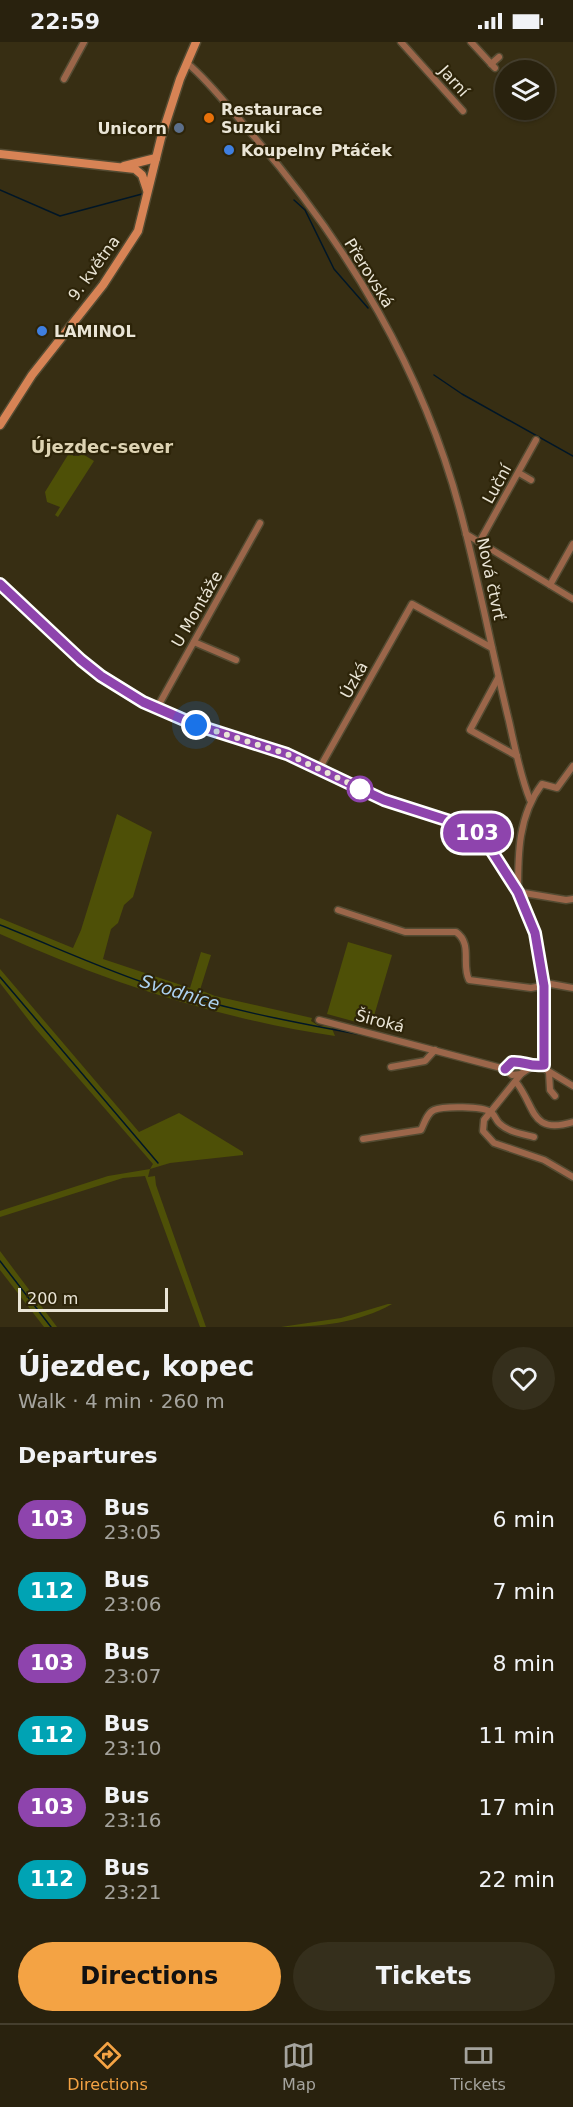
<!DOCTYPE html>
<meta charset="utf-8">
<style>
:root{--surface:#29220e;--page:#352f1c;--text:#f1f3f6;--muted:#a5a49e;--line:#453f2e;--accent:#f4a344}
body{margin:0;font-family:"DejaVu Sans",sans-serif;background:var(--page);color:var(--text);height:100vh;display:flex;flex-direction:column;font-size:22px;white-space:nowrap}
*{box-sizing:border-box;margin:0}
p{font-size:20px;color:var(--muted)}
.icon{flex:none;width:33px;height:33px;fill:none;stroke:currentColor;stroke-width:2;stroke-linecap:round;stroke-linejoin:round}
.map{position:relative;height:1285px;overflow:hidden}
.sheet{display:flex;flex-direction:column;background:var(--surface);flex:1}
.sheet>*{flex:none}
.badge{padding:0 12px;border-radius:20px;font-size:21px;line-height:39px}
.fabs{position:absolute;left:495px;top:18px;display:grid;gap:12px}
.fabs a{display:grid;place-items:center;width:60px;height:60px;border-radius:50%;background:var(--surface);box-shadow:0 2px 4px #0004,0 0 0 2px var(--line);font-size:30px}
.scale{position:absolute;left:18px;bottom:15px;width:150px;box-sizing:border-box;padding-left:6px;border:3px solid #eae5d6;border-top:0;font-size:16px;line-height:21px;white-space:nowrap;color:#eae5d6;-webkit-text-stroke:4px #2d2409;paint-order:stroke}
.you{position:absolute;width:30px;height:30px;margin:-15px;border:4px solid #fff;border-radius:50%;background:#1a73e8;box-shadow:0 0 0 9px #1a73e833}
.map>.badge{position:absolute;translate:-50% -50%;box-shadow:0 0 0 3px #fff}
h2{padding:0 18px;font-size:22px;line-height:54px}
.round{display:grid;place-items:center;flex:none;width:63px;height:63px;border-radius:32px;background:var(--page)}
.overview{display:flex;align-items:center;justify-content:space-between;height:102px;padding:0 18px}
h1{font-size:28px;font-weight:700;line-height:45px}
.action{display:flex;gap:12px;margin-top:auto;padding:12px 18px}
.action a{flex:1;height:69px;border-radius:36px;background:var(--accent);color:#111;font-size:24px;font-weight:700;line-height:69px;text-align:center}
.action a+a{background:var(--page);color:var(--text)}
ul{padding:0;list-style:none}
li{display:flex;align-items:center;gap:18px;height:72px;padding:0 18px}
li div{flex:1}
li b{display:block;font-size:22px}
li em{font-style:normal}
li .badge{min-width:66px;font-weight:700;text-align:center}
.status{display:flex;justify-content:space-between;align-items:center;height:42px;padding:0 30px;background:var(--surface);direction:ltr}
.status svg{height:16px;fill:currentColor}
.dock{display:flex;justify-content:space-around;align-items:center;height:84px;border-top:2px solid var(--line);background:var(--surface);font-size:16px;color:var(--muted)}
.dock a{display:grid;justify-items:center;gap:3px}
.dock .selected{color:var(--accent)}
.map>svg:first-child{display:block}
.green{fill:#4e5007}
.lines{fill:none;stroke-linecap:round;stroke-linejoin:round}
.stream{stroke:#001627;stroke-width:1.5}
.street-casing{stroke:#544b32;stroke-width:9}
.secondary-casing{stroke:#544b32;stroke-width:11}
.street{stroke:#9b664a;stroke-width:6}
.secondary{stroke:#d78355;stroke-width:8}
.line-casing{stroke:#fff;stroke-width:14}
.line{stroke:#8e44ad;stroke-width:9}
.walk{stroke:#eae5d6;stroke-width:6;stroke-dasharray:0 10.8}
.food-dot{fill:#e8710a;stroke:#2d2409;stroke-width:2}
.service-dot{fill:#5c6f8a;stroke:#2d2409;stroke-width:2}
.shop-dot{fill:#3f7fe0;stroke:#2d2409;stroke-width:2}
.stop-dot{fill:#fff;stroke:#8e44ad;stroke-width:3}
.labels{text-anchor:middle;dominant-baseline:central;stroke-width:4.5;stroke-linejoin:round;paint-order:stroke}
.street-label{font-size:16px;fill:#eae5d6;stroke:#2d2409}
.poi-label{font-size:16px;font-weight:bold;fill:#eae5d6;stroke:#2d2409;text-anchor:start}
.neighbourhood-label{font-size:18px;font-weight:bold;fill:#ddd3b3;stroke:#2d2409}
.water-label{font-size:18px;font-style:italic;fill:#acd2f1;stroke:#2d2409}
</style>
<div class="status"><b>22:59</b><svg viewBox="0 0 49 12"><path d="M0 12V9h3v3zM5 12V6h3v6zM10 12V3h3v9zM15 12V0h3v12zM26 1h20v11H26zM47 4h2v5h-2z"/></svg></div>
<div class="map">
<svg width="573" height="1285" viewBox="0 0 573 1285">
<rect width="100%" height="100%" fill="#372e13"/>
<g class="green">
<polygon points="71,408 74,410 73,414 79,414 81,411 94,419 58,475 55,473 60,465 47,460 45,450"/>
<path d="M117,772L152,790L133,855L124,863L118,881L111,887L103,917L190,946L201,910L211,913L200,948L215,954L312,976L311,979L319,984H331L335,994C220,977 106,940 0,892V876L73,906L81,888Z"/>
<polygon points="348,900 392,913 371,984 327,972"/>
<polygon points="0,927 139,1090 179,1071 243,1110 243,1113 170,1121 150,1127 148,1135 155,1134 156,1143 206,1285 200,1285 145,1134 123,1136 0,1175 0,1169 6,1167 108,1134 150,1127 153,1122 34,985 0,941"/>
<polygon points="0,1209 57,1285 44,1285 0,1228"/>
<path d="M388,1262H392C358,1281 320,1285 281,1285L341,1276Z"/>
</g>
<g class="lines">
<g class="stream">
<polyline points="0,148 60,174 142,152"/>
<polyline points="294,158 305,168 334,227 368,266"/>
<polyline points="434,333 462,352 573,414"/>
<path d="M0,883C48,902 96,924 145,941C217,966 292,980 368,994"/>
<polyline points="0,935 158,1121"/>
<polyline points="0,1219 51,1285"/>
</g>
<g class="street-casing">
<g id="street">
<polyline points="401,0 463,69"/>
<polyline points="471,0 495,26"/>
<path d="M187,21C210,40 230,67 251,91C347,201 424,330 461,472C479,540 492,610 509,679C515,706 520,733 530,758"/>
<polyline points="491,22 499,15"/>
<polyline points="64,37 84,0"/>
<polyline points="519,431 531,438"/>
<polyline points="466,492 573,557"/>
<polyline points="480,499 536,398"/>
<polyline points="0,542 81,618 101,634 143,659 196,683 287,712 384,758 462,783 476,790 486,800 518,850 535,891 544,944 545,1027 573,1044"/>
<polyline points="550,543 573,502"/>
<polyline points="194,600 236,618"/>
<polyline points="498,636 470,688 517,714"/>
<polyline points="157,666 260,481"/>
<path d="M573,724L557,746L542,742C518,774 518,812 518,850L566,858L573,857"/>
<polyline points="319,727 412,562 492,606"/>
<path d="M338,868L405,890H456C473,902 461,922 469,938L531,946L551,942L573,946"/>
<polyline points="319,978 505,1027 512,1033 521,1032 531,1025 544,1023"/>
<polyline points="391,1025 425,1019 435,1008"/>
<polyline points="505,1027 511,1020 523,1021 531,1025"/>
<polyline points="549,1030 550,1048 555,1054"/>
<polyline points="521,1032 484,1078 483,1089 494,1101 544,1118 573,1135"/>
<path d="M516,1040C536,1065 530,1093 573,1080"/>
<path d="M363,1097L421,1088C424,1082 427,1071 434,1068C443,1064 482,1064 491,1070C494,1072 496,1078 499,1081C508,1090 522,1092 534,1095"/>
</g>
</g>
<g class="secondary-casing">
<g id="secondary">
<polyline points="0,112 135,127 142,133 147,148"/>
<polyline points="124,124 156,116"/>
<polyline points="0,383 32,333 103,243 138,189 161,96 180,37 196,0"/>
</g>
</g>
<use href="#street" class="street"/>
<use href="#secondary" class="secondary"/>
</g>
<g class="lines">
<g class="line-casing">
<path id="line" d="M0,542L81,618L101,634L143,660L196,683L287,712L384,758L462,783L476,790L486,800L518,850L535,891L544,944V1023C528,1025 525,1019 512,1020L505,1027"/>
</g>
<use href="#line" class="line"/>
<polyline class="walk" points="196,683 287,712 368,750 360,747"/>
</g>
<circle class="food-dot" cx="209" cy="76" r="6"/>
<circle class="service-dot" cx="179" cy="86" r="6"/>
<g class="shop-dot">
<circle cx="229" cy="108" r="6"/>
<circle cx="42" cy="289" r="6"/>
</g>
<circle class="stop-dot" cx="360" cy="747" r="12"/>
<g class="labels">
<g class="street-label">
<text transform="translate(454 39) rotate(48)">Jarní</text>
<text transform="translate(94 226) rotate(-54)">9. května</text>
<text transform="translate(369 231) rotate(58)">Přerovská</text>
<text transform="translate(497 442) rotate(-61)">Luční</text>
<text transform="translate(491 537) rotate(78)">Nová čtvrť</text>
<text transform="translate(197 567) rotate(-60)">U Montáže</text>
<text transform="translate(354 638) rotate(-61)">Úzká</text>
<text transform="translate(380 979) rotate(14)">Široká</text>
</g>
<g class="poi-label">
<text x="221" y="67">Restaurace<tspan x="221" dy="18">Suzuki</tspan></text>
<text x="167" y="86" text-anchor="end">Unicorn</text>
<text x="241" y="108">Koupelny Ptáček</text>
<text x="54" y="289">LAMINOL</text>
</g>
<g class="neighbourhood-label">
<text x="102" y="404">Újezdec-sever</text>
</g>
<g class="water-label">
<text transform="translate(180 950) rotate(17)">Svodnice</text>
</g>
</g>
</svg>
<div class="fabs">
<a><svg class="icon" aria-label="layers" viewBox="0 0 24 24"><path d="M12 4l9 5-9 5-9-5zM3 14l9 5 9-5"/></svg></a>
</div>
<div class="scale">200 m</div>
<div class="you" style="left:196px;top:683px"></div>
<b class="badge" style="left:477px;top:791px;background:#8e44ad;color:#fff">103</b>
</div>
<section class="sheet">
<div class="overview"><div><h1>Újezdec, kopec</h1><p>Walk · 4 min · 260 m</p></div><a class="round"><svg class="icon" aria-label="heart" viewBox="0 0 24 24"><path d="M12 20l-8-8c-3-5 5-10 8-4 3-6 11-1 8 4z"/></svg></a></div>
<h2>Departures</h2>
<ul>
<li><span class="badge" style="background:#8e44ad;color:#fff">103</span><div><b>Bus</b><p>23:05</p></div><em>6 min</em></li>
<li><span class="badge" style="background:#00a3b4;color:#fff">112</span><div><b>Bus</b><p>23:06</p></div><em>7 min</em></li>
<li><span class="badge" style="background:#8e44ad;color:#fff">103</span><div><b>Bus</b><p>23:07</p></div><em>8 min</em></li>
<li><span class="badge" style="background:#00a3b4;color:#fff">112</span><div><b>Bus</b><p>23:10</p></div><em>11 min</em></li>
<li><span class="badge" style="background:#8e44ad;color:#fff">103</span><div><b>Bus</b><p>23:16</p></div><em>17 min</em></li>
<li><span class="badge" style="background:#00a3b4;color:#fff">112</span><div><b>Bus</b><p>23:21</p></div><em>22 min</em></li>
</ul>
<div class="action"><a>Directions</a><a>Tickets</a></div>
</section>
<nav class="dock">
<a class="selected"><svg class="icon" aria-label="directions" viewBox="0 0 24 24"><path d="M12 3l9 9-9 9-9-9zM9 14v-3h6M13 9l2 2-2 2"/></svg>Directions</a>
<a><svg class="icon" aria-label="map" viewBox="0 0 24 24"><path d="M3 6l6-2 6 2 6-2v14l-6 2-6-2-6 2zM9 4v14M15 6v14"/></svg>Map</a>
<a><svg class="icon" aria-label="tickets" viewBox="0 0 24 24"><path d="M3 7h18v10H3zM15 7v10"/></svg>Tickets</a>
</nav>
